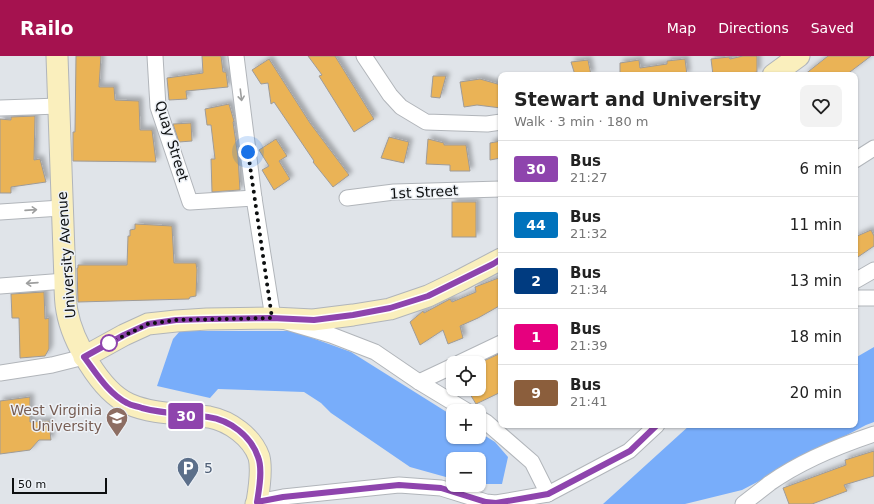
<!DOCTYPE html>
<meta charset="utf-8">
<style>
:root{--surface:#fff;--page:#f2f2f2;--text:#222;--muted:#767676;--line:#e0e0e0;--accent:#a5124f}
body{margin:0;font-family:"DejaVu Sans",sans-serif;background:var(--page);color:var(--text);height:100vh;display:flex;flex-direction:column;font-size:15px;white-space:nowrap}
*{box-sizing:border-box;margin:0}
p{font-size:13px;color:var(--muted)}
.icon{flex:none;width:22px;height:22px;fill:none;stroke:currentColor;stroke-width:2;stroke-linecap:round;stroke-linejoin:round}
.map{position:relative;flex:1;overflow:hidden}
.details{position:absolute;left:498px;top:16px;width:360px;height:356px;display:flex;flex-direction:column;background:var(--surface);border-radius:8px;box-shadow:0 1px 3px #0004}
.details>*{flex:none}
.badge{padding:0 8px;border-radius:3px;font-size:14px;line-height:26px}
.controls{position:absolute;left:446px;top:300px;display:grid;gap:8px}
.controls a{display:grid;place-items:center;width:40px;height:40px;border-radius:8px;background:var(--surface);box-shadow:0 1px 3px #0004;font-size:20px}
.scale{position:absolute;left:12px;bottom:10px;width:95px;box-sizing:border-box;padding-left:4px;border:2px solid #0d0f10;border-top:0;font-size:11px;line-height:14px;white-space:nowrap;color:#0d0f10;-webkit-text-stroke:3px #edf1f6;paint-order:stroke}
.you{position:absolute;width:20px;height:20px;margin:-10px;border:3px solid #fff;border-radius:50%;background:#1a73e8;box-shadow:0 0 0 6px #1a73e833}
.map>.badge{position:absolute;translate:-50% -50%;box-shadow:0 0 0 2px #fff}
.round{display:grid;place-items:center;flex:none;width:42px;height:42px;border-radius:8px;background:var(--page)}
.headline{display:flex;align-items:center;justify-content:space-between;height:68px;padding:0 16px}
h1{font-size:19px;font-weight:700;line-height:30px}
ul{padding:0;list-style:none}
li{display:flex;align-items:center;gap:12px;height:56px;padding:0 16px;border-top:1px solid var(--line)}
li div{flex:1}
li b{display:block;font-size:15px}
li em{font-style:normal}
li .badge{min-width:44px;font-weight:700;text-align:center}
header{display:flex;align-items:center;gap:24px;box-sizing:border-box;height:56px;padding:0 20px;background:var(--accent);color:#fff}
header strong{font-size:19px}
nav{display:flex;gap:22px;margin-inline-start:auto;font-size:14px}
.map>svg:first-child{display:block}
.forest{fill:#78adfa}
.building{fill:#eab357;stroke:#9f9b97;filter:url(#shadow)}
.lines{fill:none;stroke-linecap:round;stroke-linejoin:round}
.street-casing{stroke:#b1b5ba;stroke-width:17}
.secondary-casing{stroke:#b1b5ba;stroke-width:23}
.street{stroke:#fff;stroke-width:15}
.secondary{stroke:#faefbd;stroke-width:21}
.oneway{stroke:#9e9f9f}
.line-casing{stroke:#fff;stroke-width:9}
.line{stroke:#8e44ad;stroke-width:6}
.walk{stroke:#0d0f10;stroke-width:4;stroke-dasharray:0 7.2}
.stop-dot{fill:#fff;stroke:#8e44ad;stroke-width:2}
.labels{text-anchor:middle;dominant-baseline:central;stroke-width:3;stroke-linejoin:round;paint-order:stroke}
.street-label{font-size:14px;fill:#0d0f10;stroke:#edf1f6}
.education-label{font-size:14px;fill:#785e54;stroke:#edf1f6;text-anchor:end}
.service-label{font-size:14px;fill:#4e5e75;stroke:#edf1f6;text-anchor:start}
</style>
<header>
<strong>Railo</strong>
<nav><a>Map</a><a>Directions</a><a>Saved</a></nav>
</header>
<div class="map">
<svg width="874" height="448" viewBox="0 0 874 448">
<defs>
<filter id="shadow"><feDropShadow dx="3.5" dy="-3.5" stdDeviation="2" flood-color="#0004"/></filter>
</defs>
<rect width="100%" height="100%" fill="#e0e4e9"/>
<g class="forest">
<polygon points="180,275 293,275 351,296 453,360 453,381 479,381 479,376 495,386 508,401 502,428 479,428 479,403 453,403 453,423 410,411 331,357 321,347 304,336 218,333 210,342 157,330 173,283"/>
<polygon points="874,291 874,366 866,369 742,434 685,448 603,448 690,369 855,369 855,302"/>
</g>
<g class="building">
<polygon points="76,0 101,0 99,31 114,31 115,44 139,45 140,74 152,74 156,106 73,105 73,76 75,76"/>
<polygon points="202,0 221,0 223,16 226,16 228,31 186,35 187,43 169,44 167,22 203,17"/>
<polygon points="308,0 335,0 374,63 354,76 319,20 322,19"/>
<polygon points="743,0 757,0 757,16 738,19 713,19 711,3 729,1 730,3"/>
<polygon points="828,0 871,0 846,19 804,19"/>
<polygon points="269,3 310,67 349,119 333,131 313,106 314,105 274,46 271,48 268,27 261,28 252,14"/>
<polygon points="685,3 687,19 620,19 620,7 639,4 640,12 667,8 667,5"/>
<polygon points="588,4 591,19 575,19 571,6"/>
<polygon points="433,20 446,20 440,42 431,41"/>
<polygon points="480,23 501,29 501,52 477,49 464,51 460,26"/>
<polygon points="229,48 234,65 233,66 238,101 240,134 212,136 211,103 215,103 211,69 207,69 205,53"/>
<polygon points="35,60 34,104 40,103 46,126 11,131 11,137 0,137 0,63 11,64 11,61"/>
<polygon points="191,67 192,85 179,86 173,68"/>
<polygon points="389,81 409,86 404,107 381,102"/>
<polygon points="276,83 287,100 279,105 290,123 274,134 262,114 269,110 259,94"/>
<polygon points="428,83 444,87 444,89 466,89 470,115 450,115 450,109 426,108"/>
<polygon points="501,85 501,102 490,104 490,87"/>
<rect x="452" y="146" width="24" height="35"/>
<polygon points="135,168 172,170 174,207 196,207 197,214 196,240 190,241 189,243 78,246 77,212 78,212 78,209 127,209 128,180 130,180 130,174 135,173"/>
<polygon points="871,174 874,180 874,190 855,203 855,181"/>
<polygon points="501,221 501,249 478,262 460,270 463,282 448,288 443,274 420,289 410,266 423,255 424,257 450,243 452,246 476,236 475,231"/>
<polygon points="44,236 45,263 49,262 49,293 45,300 20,302 19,262 12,262 11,238"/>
<polygon points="501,297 501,336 476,348 467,333 479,333 479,307"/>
<polygon points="30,341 30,366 49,365 51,384 39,384 30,394 0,398 0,345"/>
<polygon points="874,395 874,420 844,429 847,435 812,448 789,448 783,432 846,409 845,404"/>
</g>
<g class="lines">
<g class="street-casing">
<g id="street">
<polyline points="155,0 158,51 190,146 254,142"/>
<polyline points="236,0 254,142 273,262 331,279 375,296 419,326 467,355"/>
<polyline points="364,0 390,39 401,51 426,66 487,68 501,66"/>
<polyline points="0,52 59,50"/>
<polyline points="855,104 874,92"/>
<polyline points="347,142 394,136 501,133"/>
<polyline points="0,156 61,152"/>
<polyline points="855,225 874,214"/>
<polyline points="0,230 65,225"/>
<polyline points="855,242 874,242"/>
<polyline points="459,307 501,287"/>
<polyline points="0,317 52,309 84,301"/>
<polyline points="419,326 453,310"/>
<polyline points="479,362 486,366 532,406 548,438"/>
<polyline points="257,446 283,441 399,429 441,432 486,446 496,447 548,438 629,395 657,369"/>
<path d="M743,448C752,441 761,434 770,427C801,405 838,390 874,378"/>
</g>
</g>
<g class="secondary-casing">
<g id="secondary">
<path d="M57,0L65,225C65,234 65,245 67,255C72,284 100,335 129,348C154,359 182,357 209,361C230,365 252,381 259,401C262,413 259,434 257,446L256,448"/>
<polyline points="773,19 799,0"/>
<polyline points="84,301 124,279 148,268 176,265 207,263 273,262 313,264 353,259 390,253 428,240 459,225 501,203"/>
</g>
</g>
<use href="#street" class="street"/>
<use href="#secondary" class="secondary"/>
</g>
<defs><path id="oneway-shaft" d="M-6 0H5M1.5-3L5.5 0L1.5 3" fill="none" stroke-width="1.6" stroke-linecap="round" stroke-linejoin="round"/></defs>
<g class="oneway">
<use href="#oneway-shaft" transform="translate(241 39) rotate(83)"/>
<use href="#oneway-shaft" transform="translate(31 154) rotate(-4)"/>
<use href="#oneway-shaft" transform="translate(32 227) rotate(176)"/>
</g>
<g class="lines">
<g class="line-casing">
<path id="line" d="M501,203L493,208L428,240L390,252L353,259L314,264L272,262L207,263L176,264L148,268L124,279L84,301C97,318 108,337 127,347C132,350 137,350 142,352C164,358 186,358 208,361C230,364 251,380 258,401C263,413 259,434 257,446L283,441L399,429L441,432L486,446L496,447L548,438L630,395L657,369"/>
</g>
<use href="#line" class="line"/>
<polyline class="walk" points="109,287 148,268 176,264 272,262 248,96"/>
</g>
<defs>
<g id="university-pin" transform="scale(1.15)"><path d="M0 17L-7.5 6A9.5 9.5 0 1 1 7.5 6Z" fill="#8d6e63" stroke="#edf1f6"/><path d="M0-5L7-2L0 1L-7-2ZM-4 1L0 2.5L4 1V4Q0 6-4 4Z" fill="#fff"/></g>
<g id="parking-pin" transform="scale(1.15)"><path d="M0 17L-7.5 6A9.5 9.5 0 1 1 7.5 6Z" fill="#5c6f8a" stroke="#edf1f6"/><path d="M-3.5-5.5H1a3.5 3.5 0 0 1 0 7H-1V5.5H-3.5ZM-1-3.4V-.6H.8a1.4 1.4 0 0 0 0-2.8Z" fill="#fff"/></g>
</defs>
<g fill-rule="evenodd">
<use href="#university-pin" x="117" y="362"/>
<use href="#parking-pin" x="188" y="412"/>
</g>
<circle class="stop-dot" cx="109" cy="287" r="8"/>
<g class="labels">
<g class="street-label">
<text transform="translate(172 85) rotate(73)">Quay Street</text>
<text transform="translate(424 136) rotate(-3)">1st Street</text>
<text transform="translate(66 199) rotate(-94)">University Avenue</text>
</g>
<g class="education-label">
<text x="102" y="354">West Virginia<tspan x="102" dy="16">University</tspan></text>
</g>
<g class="service-label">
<text x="204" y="412">5</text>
</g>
</g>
</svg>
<div class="controls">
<a><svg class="icon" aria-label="locate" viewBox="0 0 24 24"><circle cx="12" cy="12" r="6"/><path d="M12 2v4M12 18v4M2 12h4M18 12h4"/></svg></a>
<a>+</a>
<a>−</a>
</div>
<div class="scale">50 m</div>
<div class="you" style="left:248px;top:96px"></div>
<b class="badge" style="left:186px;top:360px;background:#8e44ad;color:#fff">30</b>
<section class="details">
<div class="headline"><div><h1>Stewart and University</h1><p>Walk · 3 min · 180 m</p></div><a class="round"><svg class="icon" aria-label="heart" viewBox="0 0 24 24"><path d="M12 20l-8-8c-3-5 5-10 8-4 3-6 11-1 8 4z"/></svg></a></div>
<ul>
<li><span class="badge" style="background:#8e44ad;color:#fff">30</span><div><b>Bus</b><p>21:27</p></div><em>6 min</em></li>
<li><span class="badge" style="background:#0072bc;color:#fff">44</span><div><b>Bus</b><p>21:32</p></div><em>11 min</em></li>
<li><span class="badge" style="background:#003b80;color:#fff">2</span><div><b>Bus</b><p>21:34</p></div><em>13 min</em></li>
<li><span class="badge" style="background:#e6007e;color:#fff">1</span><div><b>Bus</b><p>21:39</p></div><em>18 min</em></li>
<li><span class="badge" style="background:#8b5e3c;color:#fff">9</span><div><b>Bus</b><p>21:41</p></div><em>20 min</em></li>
</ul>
</section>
</div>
